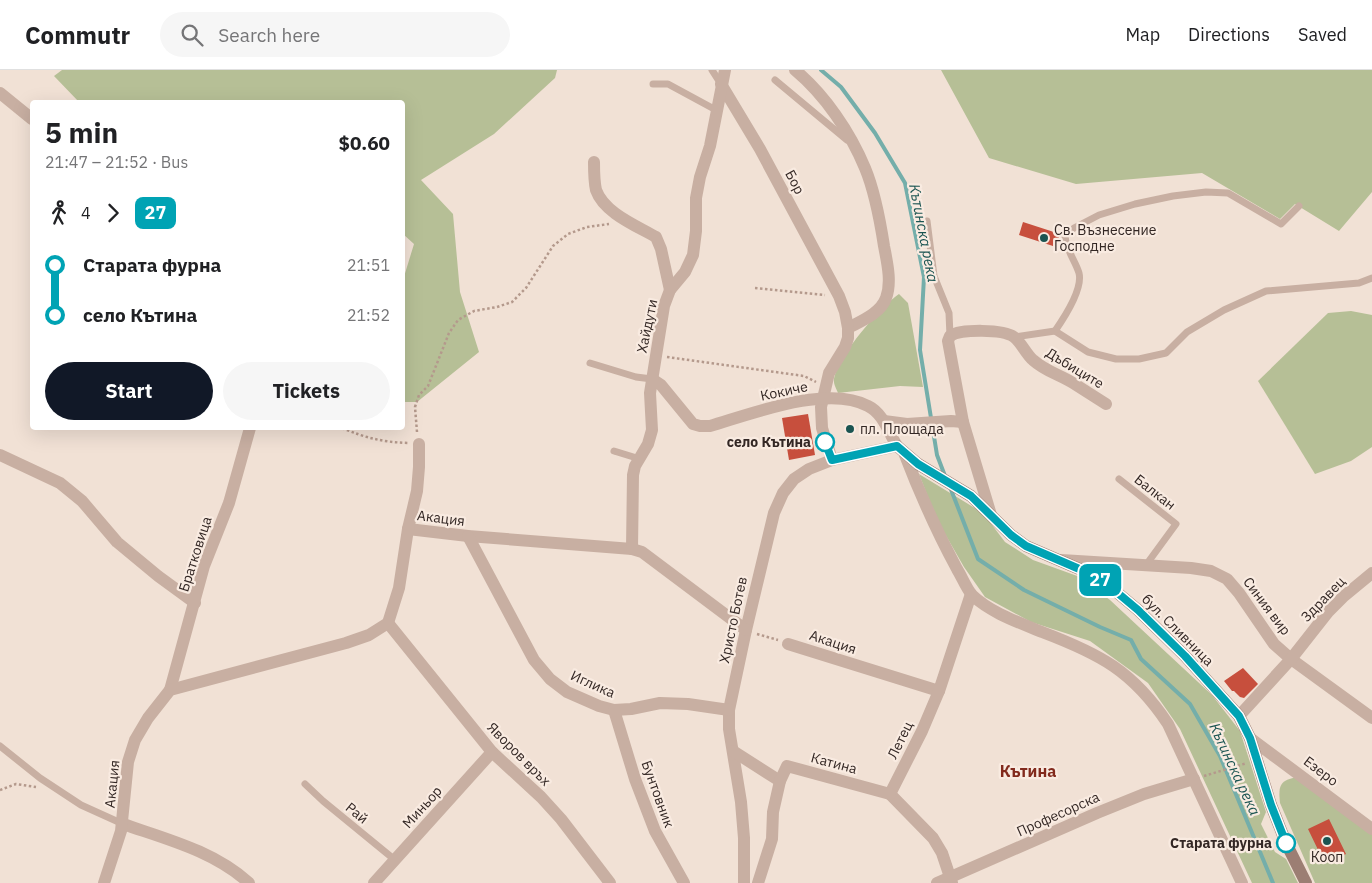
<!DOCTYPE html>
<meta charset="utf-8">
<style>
:root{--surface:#fff;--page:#f6f6f6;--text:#202124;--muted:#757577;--line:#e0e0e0;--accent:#111827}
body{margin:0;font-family:"IBM Plex Sans",sans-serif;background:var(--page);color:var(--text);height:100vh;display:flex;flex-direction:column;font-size:19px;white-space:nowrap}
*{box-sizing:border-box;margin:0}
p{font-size:16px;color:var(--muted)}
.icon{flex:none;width:28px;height:28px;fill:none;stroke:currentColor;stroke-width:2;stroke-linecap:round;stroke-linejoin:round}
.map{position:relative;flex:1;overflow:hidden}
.panel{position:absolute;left:30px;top:30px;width:375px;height:330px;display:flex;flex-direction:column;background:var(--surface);border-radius:5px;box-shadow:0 5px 20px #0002}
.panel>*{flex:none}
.badge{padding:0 10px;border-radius:8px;font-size:18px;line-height:32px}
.map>.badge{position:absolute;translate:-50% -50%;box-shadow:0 0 0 2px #fff}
.legs{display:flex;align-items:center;gap:8px;height:55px;padding:0 15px;font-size:16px}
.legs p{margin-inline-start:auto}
.head{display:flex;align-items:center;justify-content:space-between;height:85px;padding:0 15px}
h1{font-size:28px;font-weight:700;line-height:38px}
.action{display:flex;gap:10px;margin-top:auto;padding:10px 15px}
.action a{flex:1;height:58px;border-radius:30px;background:var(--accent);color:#fff;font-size:20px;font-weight:700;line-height:58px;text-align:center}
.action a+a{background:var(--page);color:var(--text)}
ul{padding:0 15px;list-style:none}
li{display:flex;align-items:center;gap:18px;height:50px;font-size:19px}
li i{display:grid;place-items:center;width:8px;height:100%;margin:0 6px;background:currentColor}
li i::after{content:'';width:12px;height:12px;margin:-6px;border:4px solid;border-radius:50%;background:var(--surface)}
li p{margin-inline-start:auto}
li:first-child i{background:linear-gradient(#0000 50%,currentColor 0)}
li:last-child i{background:linear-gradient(currentColor 50%,#0000 0)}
header{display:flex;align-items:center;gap:30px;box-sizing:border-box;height:70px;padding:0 25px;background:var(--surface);border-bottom:1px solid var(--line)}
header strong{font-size:24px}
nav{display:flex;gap:28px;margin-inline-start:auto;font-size:18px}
.search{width:350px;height:45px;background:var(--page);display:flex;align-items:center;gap:12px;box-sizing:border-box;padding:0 18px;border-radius:28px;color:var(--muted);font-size:19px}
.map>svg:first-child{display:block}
.green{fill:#b6bf96}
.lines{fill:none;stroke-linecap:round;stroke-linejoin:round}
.stream{stroke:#74aeaa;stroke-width:4}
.building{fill:#c74f3d}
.path{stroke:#b4998c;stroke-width:2.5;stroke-dasharray:2.5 2.5;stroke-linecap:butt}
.lane{stroke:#c8afa2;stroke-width:7}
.street{stroke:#c8afa2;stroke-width:12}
.secondary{stroke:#9c7e73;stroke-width:12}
.line-1-casing{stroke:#fff;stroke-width:11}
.line-1{stroke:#00a3b4;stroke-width:8}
.poi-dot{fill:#1a5451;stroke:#f9ebe1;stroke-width:2}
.stop-1-dot{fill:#fff;stroke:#00a3b4;stroke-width:2.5}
.labels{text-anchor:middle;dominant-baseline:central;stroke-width:4.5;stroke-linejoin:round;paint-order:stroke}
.street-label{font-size:14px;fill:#332724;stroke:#f9ebe1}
.poi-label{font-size:14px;fill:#332724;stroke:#f9ebe1;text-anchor:start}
.stop-label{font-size:14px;font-weight:bold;fill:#332724;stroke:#f9ebe1;text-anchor:end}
.water-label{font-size:15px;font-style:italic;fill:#1a5451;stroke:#f9ebe1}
.quarter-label{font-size:16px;font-weight:bold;fill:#822a1d;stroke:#f9ebe1}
</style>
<header>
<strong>Commutr</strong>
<div class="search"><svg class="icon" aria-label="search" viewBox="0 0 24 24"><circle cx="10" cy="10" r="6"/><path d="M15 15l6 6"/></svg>Search here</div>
<nav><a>Map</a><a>Directions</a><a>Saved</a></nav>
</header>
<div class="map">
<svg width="1372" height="813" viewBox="0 0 1372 813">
<rect width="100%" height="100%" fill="#f1e1d5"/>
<g class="green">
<polygon points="62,0 557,0 555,8 494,64 421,110 453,144 460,222 479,282 417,332 403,332 403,210 414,174 403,164 402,32 79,32 54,6"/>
<polygon points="941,0 1372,0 1372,122 1339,161 1295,134 1280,149 1202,103 1076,114 989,88"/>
<path d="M899,224L908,233L923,317L900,316L838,323C837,320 834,315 834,312C834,290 881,236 899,224Z"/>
<polygon points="1351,241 1372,245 1372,377 1351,391 1315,404 1258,311 1328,243"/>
<polygon points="919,404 983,443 1005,472 1033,490 1080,507 1110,530 1212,625 1240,661 1266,742 1261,754 1275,782 1286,789 1298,813 1252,813 1180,659 1148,613 1090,571 1031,552 985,527 964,497 937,450"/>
<path d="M1298,707L1372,763V813H1315L1280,733C1278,715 1280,710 1298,707Z"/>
</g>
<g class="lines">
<g class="stream">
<polyline points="821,0 841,17 875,63 905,113 924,207 920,280 937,385 945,406"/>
<polyline points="950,417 978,489 1024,520 1100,557 1131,570 1141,589 1190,634 1220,686 1273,813"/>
</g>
</g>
<g class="building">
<polygon points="1023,152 1060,164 1056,177 1019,165"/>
<polygon points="808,344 815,385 789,390 782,348"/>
<polygon points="1243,598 1258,614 1244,628 1240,627 1234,621 1232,621 1224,611"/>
<polygon points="1329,749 1346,784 1329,792 1325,784 1321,786 1308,759"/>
</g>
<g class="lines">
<g class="path">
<polyline points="755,218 825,225"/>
<polyline points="667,287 804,306 816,312"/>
<path d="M342,358C366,368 382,372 408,373"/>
<polyline points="417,362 415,337 419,325 428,316 449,263 458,250 474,241 497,237 512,232 526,218 553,176 568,164 587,157 609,154"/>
<polyline points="757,564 778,570"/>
<polyline points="1204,706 1247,693"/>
<polyline points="0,720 16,714 36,717"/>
</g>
<g class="lane">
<polyline points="712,0 721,14"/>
<polyline points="775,10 847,70"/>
<polyline points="653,14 668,14 716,40"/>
<polyline points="927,151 934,206 949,243 950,266"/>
<polyline points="1055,261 1088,282 1116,289 1139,289 1166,283 1187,262 1224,240 1266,221 1359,213 1372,208"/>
<path d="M1014,267L1055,261C1064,248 1083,219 1079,203C1075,190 1066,180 1065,166L1074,158L1099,145L1135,134L1173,126L1206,122L1228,123L1281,154L1299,136"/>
<polyline points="590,293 636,307 652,309"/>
<polyline points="614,381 640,389"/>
<polyline points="1119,409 1176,454 1146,495"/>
<polyline points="0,676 40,708 81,735 123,754"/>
<polyline points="305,714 323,731 395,790"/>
</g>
<g class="street">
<path d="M795,0C825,25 850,62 865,98C875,122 880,150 884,176C887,192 892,212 886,228C881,243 861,251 848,258"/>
<polyline points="721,14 760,79 839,226 845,242 848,258 848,268 845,277 829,303 821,337 822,358 832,390"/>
<polyline points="0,23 32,49"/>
<path d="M594,92C594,101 594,111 596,120C604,143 637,156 656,167L661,179L670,220"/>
<path d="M652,309L661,315L693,354L700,356H710C751,344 828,314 868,336C883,343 889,363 897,376L832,390L809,399L794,409L783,423L774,443L746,560L729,640V659L741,732L744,768V813"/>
<polyline points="884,351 907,354 951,351 963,352"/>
<polyline points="0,385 60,413 82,431 117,472 158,506 195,533"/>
<path d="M905,385C920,424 937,462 957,499C962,507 966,518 972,525C991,543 1018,552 1042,562C1100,584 1133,601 1168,654L1242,813"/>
<path d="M991,445L963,352L948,271L950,266C961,259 1003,259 1014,267C1021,272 1026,284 1033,290C1045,301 1060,305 1073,313C1084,320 1095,327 1106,334"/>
<polyline points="408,459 468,466 632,479 642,482 746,560"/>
<polyline points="468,466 534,590 550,609 567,622 599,636 614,640 631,639 660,633 688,634 729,640"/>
<polyline points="632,479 633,405 635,396 648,374 652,360 650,323 664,236 670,220 685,202 693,185 696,161 696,128 700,107 710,76 725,0"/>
<polyline points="1061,490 1191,498 1211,501 1227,509 1239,523 1274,574 1291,589 1372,648"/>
<polyline points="388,553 492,682 541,727 561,749 610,813"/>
<polyline points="788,574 939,621"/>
<polyline points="170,620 204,496 229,433 250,358"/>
<polyline points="614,640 635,709 655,761 684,813"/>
<polyline points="1239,646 1291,589 1328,542 1343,527 1372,503"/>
<polyline points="1250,668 1372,759"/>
<polyline points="733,681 780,711"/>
<polyline points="890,724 922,661 939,621 971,524"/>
<polyline points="890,724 933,768 942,783 952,813"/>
<path d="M123,754C166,769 214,781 249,813"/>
<polyline points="104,813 121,761 128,692 135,670 148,648 170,620 346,573 369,565 388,553 399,518 408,459 417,421 419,397 419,374"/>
<polyline points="374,813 492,682"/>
<polyline points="758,813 772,769 773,742 780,711 787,696 890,724"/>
<polyline points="937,813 1097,743 1144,724 1194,709"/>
</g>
<polyline class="secondary" points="897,376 918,394 971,426 1011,465 1026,476 1084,501 1107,514 1138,540 1185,586 1239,646 1250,668 1271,735 1286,773 1306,813"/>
</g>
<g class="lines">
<g class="line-1-casing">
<polyline id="line-1" points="825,372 832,390 897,376 918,394 971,426 1011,465 1026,476 1084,501 1107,514 1138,540 1185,586 1239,646 1250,668 1271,735 1286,773"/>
</g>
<use href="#line-1" class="line-1"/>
</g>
<g class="poi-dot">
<circle cx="1044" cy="168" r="5"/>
<circle cx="850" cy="359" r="5"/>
<circle cx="1327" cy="771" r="5"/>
</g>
<g class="stop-1-dot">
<circle cx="825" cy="372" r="9"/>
<circle cx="1286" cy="773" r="9"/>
</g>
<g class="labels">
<g class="street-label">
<text transform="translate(795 112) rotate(62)">Бор</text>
<text transform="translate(647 256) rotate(-78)">Хайдути</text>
<text transform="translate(1075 298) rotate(31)">Дъбиците</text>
<text transform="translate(784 321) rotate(-12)">Кокиче</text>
<text transform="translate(1155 422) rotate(38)">Балкан</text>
<text transform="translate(441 448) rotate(7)">Акация</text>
<text transform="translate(195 484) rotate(-72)">Братковица</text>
<text transform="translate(1323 529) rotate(-46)">Здравец</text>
<text transform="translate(1267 536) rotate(53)">Синия вир</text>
<text transform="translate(733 550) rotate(-78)">Христо Ботев</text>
<text transform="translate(1178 560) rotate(45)">бул. Сливница</text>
<text transform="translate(833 572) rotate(18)">Акация</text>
<text transform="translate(593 614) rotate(24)">Иглика</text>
<text transform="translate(900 670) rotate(-64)">Летец</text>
<text transform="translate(519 684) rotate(45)">Яворов връх</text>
<text transform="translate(834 693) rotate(15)">Катина</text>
<text transform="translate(1321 701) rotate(37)">Езеро</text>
<text transform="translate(112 714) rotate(-84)">Акация</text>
<text transform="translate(658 724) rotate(70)">Бунтовник</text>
<text transform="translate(422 737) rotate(-48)">Миньор</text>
<text transform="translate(357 743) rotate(39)">Рай</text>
<text transform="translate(1058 744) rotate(-24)">Професорска</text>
</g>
<g class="poi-label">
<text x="1054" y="160">Св. Възнесение<tspan x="1054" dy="16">Господне</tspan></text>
<text x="860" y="359">пл. Площада</text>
<text x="1327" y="787" text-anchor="middle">Кооп</text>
</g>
<g class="stop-label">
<text x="811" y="372">село Кътина</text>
<text x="1272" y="773">Старата фурна</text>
</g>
<g class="water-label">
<text transform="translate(924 163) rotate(79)">Кътинска река</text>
<text transform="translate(1235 699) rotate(65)">Кътинска река</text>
</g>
<g class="quarter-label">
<text x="1028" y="701">Кътина</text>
</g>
</g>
</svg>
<b class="badge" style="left:1100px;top:510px;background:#00a3b4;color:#fff">27</b>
<section class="panel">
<div class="head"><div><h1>5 min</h1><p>21:47 – 21:52 · Bus</p></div><b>$0.60</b></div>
<div class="legs"><svg class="icon" aria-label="walk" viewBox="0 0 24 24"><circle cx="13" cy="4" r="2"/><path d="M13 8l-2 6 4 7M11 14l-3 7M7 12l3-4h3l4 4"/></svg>4<svg class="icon" aria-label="forward" viewBox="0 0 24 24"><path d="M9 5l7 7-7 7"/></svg><b class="badge" style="background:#00a3b4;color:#fff">27</b></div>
<ul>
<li><i style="color:#00a3b4"></i><b>Старата фурна</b><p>21:51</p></li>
<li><i style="color:#00a3b4"></i><b>село Кътина</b><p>21:52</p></li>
</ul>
<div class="action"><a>Start</a><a>Tickets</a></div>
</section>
</div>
